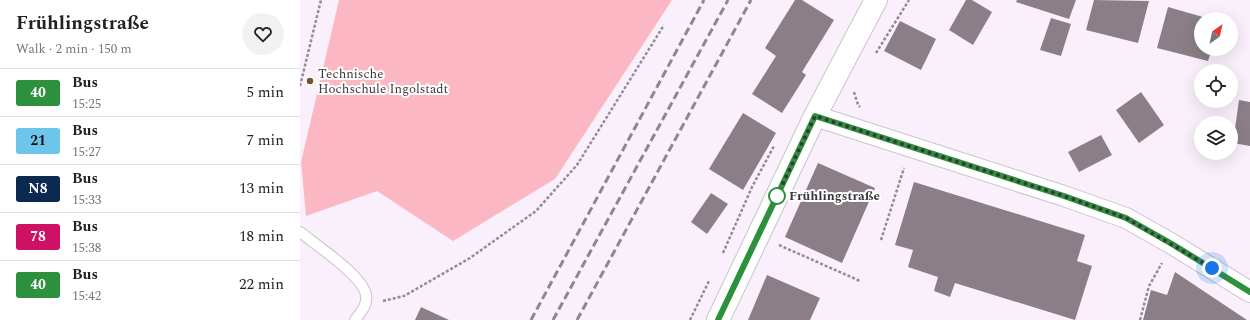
<!DOCTYPE html>
<meta charset="utf-8">
<style>
:root{--surface:#fff;--page:#f2f2f2;--text:#222;--muted:#767676;--line:#e0e0e0}
body{margin:0;font-family:Spectral,serif;background:var(--page);color:var(--text);height:100vh;display:flex;flex-direction:column;font-size:15px;white-space:nowrap}
*{box-sizing:border-box;margin:0}
p{font-size:13px;color:var(--muted)}
.icon{flex:none;width:22px;height:22px;fill:none;stroke:currentColor;stroke-width:2;stroke-linecap:round;stroke-linejoin:round}
.map{position:relative;flex:1;overflow:hidden}
.drawer{display:flex;flex-direction:column;background:var(--surface);width:300px}
.drawer>*{flex:none}
.badge{padding:0 8px;border-radius:3px;font-size:14px;line-height:26px}
.needle{width:26px;rotate:33deg}
.fabs{position:absolute;left:894px;top:12px;display:grid;gap:8px}
.fabs a{display:grid;place-items:center;width:44px;height:44px;border-radius:50%;background:var(--surface);box-shadow:0 4px 16px #0002;font-size:20px}
.you{position:absolute;width:20px;height:20px;margin:-10px;border:3px solid #fff;border-radius:50%;background:#1a73e8;box-shadow:0 0 0 6px #1a73e833}
.map>.badge{position:absolute;translate:-50% -50%;box-shadow:0 0 0 2px #fff}
.round{display:grid;place-items:center;flex:none;width:42px;height:42px;border-radius:21px;background:var(--page)}
.head{display:flex;align-items:center;justify-content:space-between;height:68px;padding:0 16px}
h1{font-size:19px;font-weight:700;line-height:30px}
ul{padding:0;list-style:none}
li{display:flex;align-items:center;gap:12px;height:48px;padding:0 16px;border-top:1px solid var(--line)}
li div{flex:1}
li b{display:block;font-size:15px}
li em{font-style:normal}
li .badge{min-width:44px;font-weight:700;text-align:center}
main{display:flex;flex:1;min-height:0}
.map>svg:first-child{display:block}
.green{fill:#fbb7c4}
.building{fill:#8b7e86}
.lines{fill:none;stroke-linecap:round;stroke-linejoin:round}
.service-casing{stroke:#ccc2ce;stroke-width:12}
.minor-casing{stroke:#ccc2ce;stroke-width:22}
.tertiary-casing{stroke:#ccc2ce;stroke-width:24}
.path{stroke:#928c94;stroke-width:2.5;stroke-dasharray:3 2;stroke-linecap:butt}
.service{stroke:#fff;stroke-width:10}
.minor{stroke:#fff;stroke-width:20}
.tertiary{stroke:#fff;stroke-width:22}
.rail{stroke:#8d878f;stroke-width:3;stroke-dasharray:8 4;stroke-linecap:butt}
.line-casing{stroke:#fff;stroke-width:9}
.line{stroke:#2c903c;stroke-width:6}
.walk{stroke:#39353a;stroke-width:4;stroke-dasharray:0 7.2}
.poi-dot{fill:#725629;stroke:#fff;stroke-width:1.5}
.stop-dot{fill:#fff;stroke:#2c903c;stroke-width:2}
.labels{text-anchor:middle;dominant-baseline:central;stroke-width:4;stroke-linejoin:round;paint-order:stroke}
.poi-label{font-size:13px;fill:#39353a;stroke:#fff;text-anchor:start}
.stop-label{font-size:13px;font-weight:bold;fill:#39353a;stroke:#fff;text-anchor:start}
</style>
<main>
<section class="drawer">
<div class="head"><div><h1>Frühlingstraße</h1><p>Walk · 2 min · 150 m</p></div><a class="round"><svg class="icon" aria-label="heart" viewBox="0 0 24 24"><path d="M12 20l-8-8c-3-5 5-10 8-4 3-6 11-1 8 4z"/></svg></a></div>
<ul>
<li><span class="badge" style="background:#2c903c;color:#fff">40</span><div><b>Bus</b><p>15:25</p></div><em>5 min</em></li>
<li><span class="badge" style="background:#6ec5eb;color:#111">21</span><div><b>Bus</b><p>15:27</p></div><em>7 min</em></li>
<li><span class="badge" style="background:#0c294f;color:#fff">N8</span><div><b>Bus</b><p>15:33</p></div><em>13 min</em></li>
<li><span class="badge" style="background:#ce1164;color:#fff">78</span><div><b>Bus</b><p>15:38</p></div><em>18 min</em></li>
<li><span class="badge" style="background:#2c903c;color:#fff">40</span><div><b>Bus</b><p>15:42</p></div><em>22 min</em></li>
</ul>
</section>
<div class="map">
<svg width="950" height="320" viewBox="0 0 950 320">
<rect width="100%" height="100%" fill="#f9f0fc"/>
<polygon class="green" points="39,0 372,0 255,179 153,241 77,191 6,216 1,162"/>
<g class="building">
<polygon points="495,0 502,0 534,20 502,72 506,75 482,113 452,94 476,56 465,48"/>
<polygon points="666,0 672,0 692,12 673,45 649,30"/>
<polygon points="717,0 776,0 769,19 716,2"/>
<polygon points="794,0 849,1 838,43 786,30"/>
<polygon points="868,7 910,19 901,19 901,49 912,49 908,61 857,48"/>
<polygon points="751,18 771,24 761,56 740,50"/>
<polygon points="600,21 636,39 621,70 584,51"/>
<polygon points="841,92 864,125 839,143 816,110"/>
<polygon points="939,100 950,102 950,146 933,143"/>
<polygon points="443,113 476,133 443,190 409,169"/>
<polygon points="801,135 812,155 779,172 768,152"/>
<polygon points="518,163 575,188 542,263 485,237"/>
<polygon points="614,182 785,235 777,261 792,266 775,320 655,283 650,297 634,291 638,277 608,267 613,250 595,245"/>
<polygon points="411,193 428,204 407,234 391,222"/>
<polygon points="875,272 947,320 843,320 851,290 867,295"/>
<polygon points="467,275 520,298 510,320 448,320"/>
<polygon points="121,307 149,320 115,320"/>
</g>
<g class="lines">
<g class="service-casing">
<path id="service" d="M0,232C16,245 63,276 66,295C68,305 60,313 55,320"/>
</g>
<g class="minor-casing">
<polyline id="minor" points="515,116 764,196 826,218 872,244 950,292"/>
</g>
<g class="tertiary-casing">
<polyline id="tertiary" points="418,320 515,116 576,0"/>
</g>
<g class="path">
<polyline points="576,53 609,0"/>
<polyline points="0,86 21,0"/>
<polyline points="554,92 558,105 560,107"/>
<polyline points="581,240 604,168"/>
<polyline points="479,245 560,281"/>
<polyline points="423,253 452,187 474,146"/>
<polyline points="83,301 104,296 170,258 236,211 277,165 364,25"/>
<polyline points="390,320 409,281"/>
<polyline points="840,320 849,286 862,263"/>
</g>
<use href="#service" class="service"/>
<use href="#minor" class="minor"/>
<use href="#tertiary" class="tertiary"/>
<g class="rail">
<polyline points="231,320 404,0"/>
<polyline points="253,320 428,0"/>
<polyline points="277,320 451,0"/>
</g>
</g>
<g class="lines">
<g class="line-casing">
<polyline id="line" points="418,320 515,116 764,196 826,218 872,244 950,292"/>
</g>
<use href="#line" class="line"/>
<polyline class="walk" points="477,196 515,116 764,196 826,218 912,268"/>
</g>
<circle class="poi-dot" cx="10" cy="81" r="4"/>
<circle class="stop-dot" cx="477" cy="196" r="8"/>
<g class="labels">
<g class="poi-label">
<text x="18" y="74">Technische<tspan x="18" dy="15">Hochschule Ingolstadt</tspan></text>
</g>
<g class="stop-label">
<text x="489" y="196">Frühlingstraße</text>
</g>
</g>
</svg>
<div class="fabs">
<a><svg class="needle" viewBox="-14 -14 28 28"><path d="M0-13l5 13h-10z" fill="#e53935"/><path d="M0 13l5-13h-10z" fill="#767676"/></svg></a>
<a><svg class="icon" aria-label="locate" viewBox="0 0 24 24"><circle cx="12" cy="12" r="6"/><path d="M12 2v4M12 18v4M2 12h4M18 12h4"/></svg></a>
<a><svg class="icon" aria-label="layers" viewBox="0 0 24 24"><path d="M12 4l9 5-9 5-9-5zM3 14l9 5 9-5"/></svg></a>
</div>
<div class="you" style="left:912px;top:268px"></div>
</div>
</main>
